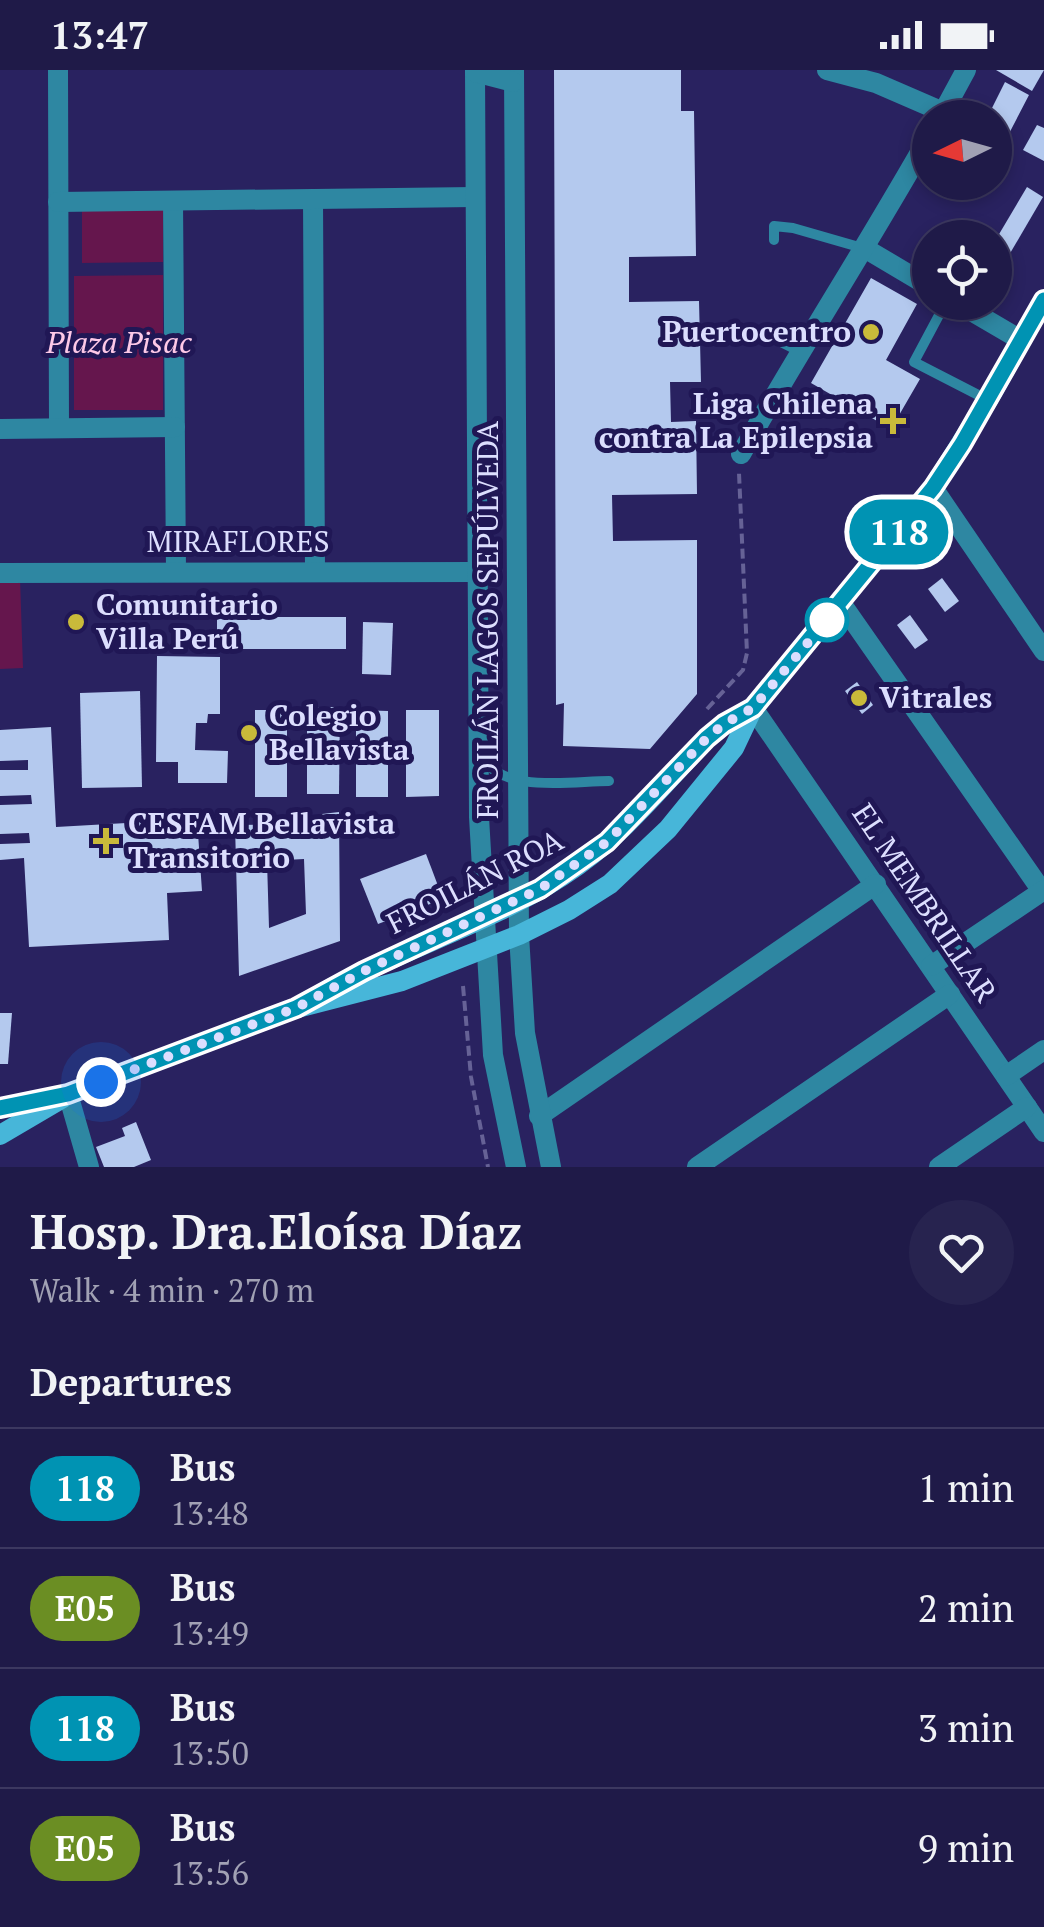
<!DOCTYPE html>
<html lang="en">
<head>
<meta charset="utf-8">
<style>
  body { margin:0; font-family:"PT Serif",serif; background:#27234f; color:#f1f3f6; height:100vh; display:flex; flex-direction:column; font-size:38px; white-space:nowrap }
  * { box-sizing:border-box; margin:0 }
  p { font-size:32px; color:#a1a1b4 }
  .icon { flex:none; width:55px; height:55px; fill:none; stroke:currentColor; stroke-width:2; stroke-linecap:round; stroke-linejoin:round }
  .map { position:relative; height:1097px; overflow:hidden }
  .drawer { display:flex; flex-direction:column; background:#1f1a48; flex:1 }
  .drawer>* { flex:none }
  .badge { padding:0 20px; border-radius:32px; font-size:35px; line-height:65px }
  .needle { width:65px; rotate:265deg }
  .buttons { position:absolute; left:912px; top:30px; display:grid; gap:20px }
  .buttons a { display:grid; place-items:center; width:100px; height:100px; border-radius:50%; background:#1f1a48; box-shadow:0 5px 15px #0003,0 0 0 2px #3c3860; font-size:50px }
  .you { position:absolute; width:50px; height:50px; margin:-25px; border:8px solid #fff; border-radius:50%; background:#1a73e8; box-shadow:0 0 0 15px #1a73e833 }
  .map>.badge { position:absolute; translate:-50% -50%; box-shadow:0 0 0 5px #fff }
  h2 { padding:0 30px; font-size:38px; line-height:90px }
  .round { display:grid; place-items:center; flex:none; width:105px; height:105px; border-radius:52px; background:#27234f }
  .summary { display:flex; align-items:center; justify-content:space-between; height:170px; padding:0 30px }
  h1 { font-size:48px; font-weight:700; line-height:75px }
  ul { padding:0; list-style:none }
  li { display:flex; align-items:center; gap:30px; height:120px; padding:0 30px; border-top:2px solid #3c3860 }
  li div { flex:1 }
  li b { display:block; font-size:38px }
  li em { font-style:normal }
  li .badge { min-width:110px; font-weight:700; text-align:center }
  .status { display:flex; justify-content:space-between; align-items:center; height:70px; padding:0 50px; background:#1f1a48; direction:ltr }
  .status svg { height:28px; fill:currentColor }
  .map>svg:first-child { display:block }
  .green { fill:#65164d }
  .building { fill:#b4c9ee; fill-rule:evenodd }
  .lines { fill:none; stroke-linecap:round; stroke-linejoin:round }
  .path { stroke:#666296; stroke-width:4; stroke-dasharray:10 5; stroke-linecap:butt }
  .service { stroke:#2e87a2; stroke-width:10 }
  .minor { stroke:#2e87a2; stroke-width:20 }
  .tertiary { stroke:#2e87a2; stroke-width:20 }
  .secondary { stroke:#47b6d9; stroke-width:20 }
  .line-casing { stroke:#fff; stroke-width:22 }
  .line { stroke:#0093b3; stroke-width:15 }
  .walk { stroke:#dcdefe; stroke-width:10; stroke-dasharray:0 18 }
  .poi-dot { fill:#c9ba3a; stroke:#201755; stroke-width:4 }
  .stop-dot { fill:#fff; stroke:#0093b3; stroke-width:5 }
  .labels { text-anchor:middle; stroke-width:10; stroke-linejoin:round; paint-order:stroke }
  .poi-label { font-size:30px; font-weight:bold; fill:#dcdefe; stroke:#201755; text-anchor:start }
  .park-label { font-size:30px; font-style:italic; fill:#fdc9e7; stroke:#201755 }
  .street-label { font-size:30px; fill:#dcdefe; stroke:#201755 }
</style>
</head>
<body>
<div class="status"><b>13:47</b><svg viewBox="0 0 49 12"><path d="M0 12V9h3v3zM5 12V6h3v6zM10 12V3h3v9zM15 12V0h3v12zM26 1h20v11H26zM47 4h2v5h-2z"/></svg></div>
<div class="map">
<svg width="1044" height="1097" viewBox="0 0 1044 1097">
  <rect width="100%" height="100%" fill="#292260"/>
  <g class="green">
    <polygon points="163,139 163,192 82,193 82,140"/>
    <polygon points="163,205 163,340 74,340 74,206"/>
    <polygon points="0,508 20,508 23,598 0,599"/>
  </g>
  <g class="building">
    <polygon points="554,0 681,0 681,41 694,41 696,186 629,187 629,232 699,231 701,312 670,312 671,352 696,351 697,424 612,425 613,471 697,470 697,624 650,679 563,676 564,633 556,635"/>
    <polygon points="996,0 1044,0 1032,21"/>
    <polygon points="1005,12 1029,25 1000,81 995,79 995,48 987,48"/>
    <polygon points="1037,55 1044,58 1044,91 1023,80"/>
    <polygon points="1027,117 1043,127 995,209 995,171"/>
    <polygon points="871,208 917,234 886,290 920,309 891,359 811,313"/>
    <polygon points="942,508 959,531 945,542 928,519"/>
    <polygon points="910,545 928,570 915,579 897,555"/>
    <rect x="217" y="547" width="129" height="32"/>
    <polygon points="363,552 393,553 391,605 362,604"/>
    <polygon points="157,586 220,587 220,644 208,644 207,653 196,653 195,680 228,681 227,713 178,713 178,692 156,692"/>
    <polygon points="857,612 873,635 862,644 845,621"/>
    <polygon points="140,621 142,717 82,718 80,623"/>
    <polygon points="307,637 340,637 339,724 307,724"/>
    <rect x="255" y="640" width="32" height="87"/>
    <polygon points="356,640 388,641 388,727 356,727"/>
    <polygon points="406,640 439,640 439,726 406,727"/>
    <polygon points="51,657 56,757 197,749 202,821 167,823 169,870 29,877 24,788 0,790 0,774 30,773 29,763 0,764 0,735 32,734 31,725 0,726 0,700 28,700 28,690 0,691 0,660"/>
    <path d="M339,742l1,129 -101,35 -4,-151 87,-1v-10zM304,789l2,55 -37,14 -2,-67z"/>
    <polygon points="426,784 443,829 378,854 360,809"/>
    <polygon points="0,943 12,943 8,994 0,994"/>
    <polygon points="136,1052 151,1090 134,1097 104,1097 96,1077 125,1066 122,1058"/>
  </g>
  <g class="lines">
    <g class="path">
      <polyline points="707,639 743,600 747,583 739,403"/>
      <polyline points="463,916 471,1007 488,1097"/>
    </g>
    <g class="service">
      <polyline points="774,170 774,156 793,158 866,179"/>
      <polyline points="946,232 914,292 988,330"/>
      <polyline points="775,269 799,281"/>
      <path d="M481,686c21,38 90,25 128,25"/>
    </g>
    <g class="minor">
      <polyline points="58,0 59,358"/>
      <polyline points="827,0 876,13 943,42"/>
      <polyline points="940,48 966,0"/>
      <polyline points="313,129 315,502"/>
      <polyline points="173,131 176,502"/>
      <polyline points="58,132 474,127"/>
      <polyline points="866,179 930,217"/>
      <polyline points="956,232 1021,270"/>
      <polyline points="0,359 175,357"/>
      <path d="M741,384c61,-108 128,-211 189,-319"/>
      <polyline points="933,418 1044,581"/>
      <polyline points="0,503 476,502"/>
      <polyline points="841,533 1042,821"/>
      <polyline points="753,638 1044,1062"/>
      <polyline points="931,896 1044,820"/>
      <polyline points="1006,1006 1044,980"/>
      <polyline points="68,1024 89,1097"/>
      <polyline points="539,1046 876,814"/>
      <polyline points="697,1097 950,924"/>
      <polyline points="939,1097 1027,1037"/>
    </g>
    <g class="tertiary">
      <polyline points="475,0 479,747 493,985 516,1097"/>
      <polyline points="514,0 519,865 525,963 551,1097"/>
      <polyline points="475,2 513,12"/>
    </g>
    <g class="secondary">
      <path d="M314,928c79,-47 171,-72 248,-122 57,-36 100,-90 145,-138l17,-14 29,-16"/>
      <polyline points="0,1038 68,1024 297,938 402,911 519,865 569,840 610,814 668,759 734,678 753,638 933,418 988,330 1044,230"/>
      <polyline points="0,1065 63,1028"/>
    </g>
  </g>
  <g class="lines">
    <g class="line-casing">
      <polyline id="line" points="0,1038 68,1024 296,938 364,901 540,819 607,772 707,668 724,654 753,638 933,418 962,374 1044,230"/>
    </g>
    <use href="#line" class="line"/>
    <polyline class="walk" points="101,1012 296,938 364,901 540,819 607,772 707,668 724,654 753,638 827,550"/>
  </g>
  <g class="poi-dot">
    <circle cx="871" cy="262" r="10"/>
    <path d="M888 336h10v10h10v10h-10v10h-10v-10h-10v-10h10z"/>
    <circle cx="76" cy="552" r="10"/>
    <circle cx="859" cy="628" r="10"/>
    <circle cx="249" cy="663" r="10"/>
    <path d="M101 756h10v10h10v10h-10v10h-10v-10h-10v-10h10z"/>
  </g>
  <circle class="stop-dot" cx="827" cy="550" r="20"/>
  <g class="labels">
    <g class="poi-label">
      <text x="851" y="272" text-anchor="end">Puertocentro</text>
      <text x="873" y="344" text-anchor="end">Liga Chilena<tspan x="873" dy="34">contra La Epilepsia</tspan></text>
      <text x="96" y="545">Comunitario<tspan x="96" dy="34">Villa Perú</tspan></text>
      <text x="879" y="638">Vitrales</text>
      <text x="269" y="656">Colegio<tspan x="269" dy="34">Bellavista</tspan></text>
      <text x="128" y="764">CESFAM Bellavista<tspan x="128" dy="34">Transitorio</tspan></text>
    </g>
    <g class="park-label">
      <text x="119" y="283">Plaza Pisac</text>
    </g>
    <g class="street-label">
      <text x="238" y="482">MIRAFLORES</text>
      <text transform="translate(488 550) rotate(-90)" y="10">FROILÁN LAGOS SEPÚLVEDA</text>
      <text transform="translate(475 812) rotate(-27)" y="10">FROILÁN ROA</text>
      <text transform="translate(924 833) rotate(56)" y="10">EL MEMBRILLAR</text>
    </g>
  </g>
</svg>
<div class="buttons">
<a><svg class="needle" viewBox="-14 -14 28 28"><path d="M0-13l5 13h-10z" fill="#e53935"/><path d="M0 13l5-13h-10z" fill="#a1a1b4"/></svg></a>
<a><svg class="icon" aria-label="locate" viewBox="0 0 24 24"><circle cx="12" cy="12" r="6"/><path d="M12 2v4M12 18v4M2 12h4M18 12h4"/></svg></a>
</div>
<div class="you" style="left:101px;top:1012px"></div>
<b class="badge" style="left:899px;top:462px;background:#0093b3;color:#fff">118</b>
</div>
<section class="drawer">
<div class="summary"><div><h1>Hosp. Dra.Eloísa Díaz</h1><p>Walk · 4 min · 270 m</p></div><a class="round"><svg class="icon" aria-label="heart" viewBox="0 0 24 24"><path d="M12 20l-8-8c-3-5 5-10 8-4 3-6 11-1 8 4z"/></svg></a></div>
<h2>Departures</h2>
<ul>
<li><span class="badge" style="background:#0093b3;color:#fff">118</span><div><b>Bus</b><p>13:48</p></div><em>1 min</em></li>
<li><span class="badge" style="background:#6b8e23;color:#fff">E05</span><div><b>Bus</b><p>13:49</p></div><em>2 min</em></li>
<li><span class="badge" style="background:#0093b3;color:#fff">118</span><div><b>Bus</b><p>13:50</p></div><em>3 min</em></li>
<li><span class="badge" style="background:#6b8e23;color:#fff">E05</span><div><b>Bus</b><p>13:56</p></div><em>9 min</em></li>
</ul>
</section>
</body>
</html>
